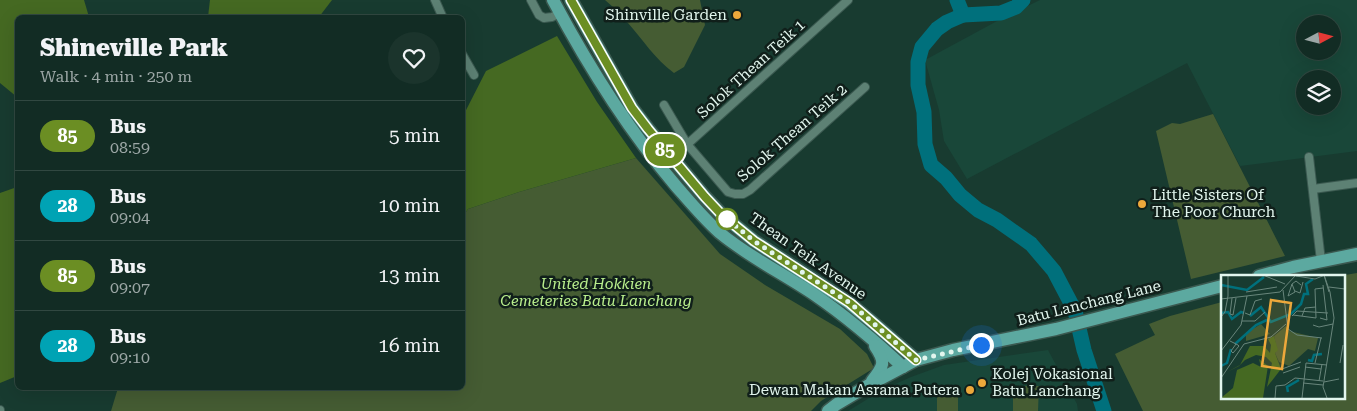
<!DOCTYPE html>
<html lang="en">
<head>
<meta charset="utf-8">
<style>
  body { margin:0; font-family:"Roboto Serif",serif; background:#1b342c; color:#f1f3f6; height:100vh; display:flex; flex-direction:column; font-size:19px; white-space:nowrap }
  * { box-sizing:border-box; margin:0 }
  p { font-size:16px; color:#9ca7a6 }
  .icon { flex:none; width:28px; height:28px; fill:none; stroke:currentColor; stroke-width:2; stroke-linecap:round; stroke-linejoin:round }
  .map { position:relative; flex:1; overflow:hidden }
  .sheet { position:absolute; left:15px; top:15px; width:450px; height:375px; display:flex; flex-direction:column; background:#122c24; border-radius:8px; box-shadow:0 5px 20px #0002,0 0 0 1px #314841 }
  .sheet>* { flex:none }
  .badge { padding:0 10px; border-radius:16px; font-size:18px; line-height:32px }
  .needle { width:32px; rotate:83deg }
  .tools { position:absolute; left:1296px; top:15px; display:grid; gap:10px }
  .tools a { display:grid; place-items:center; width:45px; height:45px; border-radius:50%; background:#122c24; box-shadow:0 5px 20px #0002,0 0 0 1px #314841; font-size:25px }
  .you { position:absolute; width:25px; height:25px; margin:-12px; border:4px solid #fff; border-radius:50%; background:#1a73e8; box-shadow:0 0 0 8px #1a73e833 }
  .map>.badge { position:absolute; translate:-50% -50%; box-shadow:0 0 0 2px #fff }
  .round { display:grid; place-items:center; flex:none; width:52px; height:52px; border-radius:26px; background:#1b342c }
  .headline { display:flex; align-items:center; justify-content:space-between; height:85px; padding:0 25px }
  h1 { font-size:24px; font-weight:800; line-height:38px }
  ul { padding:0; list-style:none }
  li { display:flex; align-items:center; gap:15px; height:70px; padding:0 25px; border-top:1px solid #314841 }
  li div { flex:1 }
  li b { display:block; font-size:19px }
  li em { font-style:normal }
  li .badge { min-width:55px; font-weight:700; text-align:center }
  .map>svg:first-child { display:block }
  .built { fill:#194739; fill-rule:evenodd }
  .green { fill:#455c33 }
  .forest { fill:#456922 }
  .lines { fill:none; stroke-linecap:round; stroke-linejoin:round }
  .river { stroke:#00707c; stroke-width:15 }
  .minor-casing { stroke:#3b5950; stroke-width:10 }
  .primary-casing { stroke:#3b5950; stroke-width:15 }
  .minor { stroke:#5d8174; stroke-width:8 }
  .primary { stroke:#5ca9a0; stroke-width:12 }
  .line-casing { stroke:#fff; stroke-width:11 }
  .line { stroke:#6b8e23; stroke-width:8 }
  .walk { stroke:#e2f6ee; stroke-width:5; stroke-dasharray:0 9 }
  .poi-dot { fill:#eda83b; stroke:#101f1a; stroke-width:2 }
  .stop-dot { fill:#fff; stroke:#6b8e23; stroke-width:2.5 }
  .labels { text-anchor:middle; stroke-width:5; stroke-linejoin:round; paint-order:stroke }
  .poi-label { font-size:15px; fill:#e2f6ee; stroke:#101f1a; text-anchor:end }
  .street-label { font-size:15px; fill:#e2f6ee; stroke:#101f1a }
  .park-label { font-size:15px; font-style:italic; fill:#b9ef8d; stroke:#101f1a }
  .inset-river { fill:none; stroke:#00707c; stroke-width:2.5 }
  .inset-road { fill:none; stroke:#69867c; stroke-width:1 }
  .view { fill:#eda83b; fill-opacity:0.15; stroke:#eda83b; stroke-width:2.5 }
  .inset-edge { fill:none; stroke:#e2f6ee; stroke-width:2.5 }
</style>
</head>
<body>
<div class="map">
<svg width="1357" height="411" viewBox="0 0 1357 411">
  <rect width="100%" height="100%" fill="#183b30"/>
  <g class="built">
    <path d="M1040,0h317v151l-117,15 -53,-103 -220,116 -23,-38 -5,-31 -14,-50 74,-40zM1305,24h27v27h-27zM1305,79h27v27h-27z"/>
    <polygon points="1048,350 1077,404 1078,411 848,411 884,389 911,377 944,365"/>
  </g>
  <g class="green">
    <path d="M605,0h95l5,25 -21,42 -10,6c-19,-14 -31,-33 -46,-50 -7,-9 -15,-16 -23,-23z"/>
    <polygon points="1213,114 1285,256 1191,279 1156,131 1172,123 1180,124"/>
    <polygon points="636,158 720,254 765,285 840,329 867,354 874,368 821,401 811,411 111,411 118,388 462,388 463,216 468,209 519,192"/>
    <polygon points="1357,273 1357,411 1143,411 1115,354 1155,335 1149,324 1170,316 1222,302 1222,397 1343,397 1343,276 1339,276"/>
    <polygon points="1013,386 1039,386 1038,411 1013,411"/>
    <rect x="937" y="389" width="21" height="22"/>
  </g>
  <g class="forest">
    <polygon points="0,0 84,0 89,17 18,18 17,97 0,83"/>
    <polygon points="210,0 332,0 319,17 208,17"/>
    <polygon points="557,36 597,102 636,158 519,192 468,209 463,216 463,116 486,71"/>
    <polygon points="17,187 17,376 0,383 0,193"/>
  </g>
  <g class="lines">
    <g class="river">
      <polyline points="957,0 963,15"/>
      <polyline points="1023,0 1016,7 1001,13 963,15 947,22 937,29 922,47 918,62 918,85 924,112 925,144 931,165 946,178 960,195 978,210 997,220 1031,244 1054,271 1075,311 1084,350 1104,411"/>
    </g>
    <g class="minor-casing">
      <g id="minor">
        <polyline points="435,0 443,18"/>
        <polyline points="531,0 539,15 544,18 552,17 560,13"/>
        <polyline points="462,54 474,75"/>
        <polyline points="664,105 687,144 728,192 735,194 743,194 750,190 865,87"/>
        <polyline points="1309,157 1321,261"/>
        <polyline points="672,158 848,0"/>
        <polyline points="1313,189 1357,183"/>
        <polyline points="0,410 0,411"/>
      </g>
    </g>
    <g class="primary-casing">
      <g id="primary">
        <path d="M553,0c34,64 76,131 123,186 14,16 28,33 44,47 29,24 64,41 95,62 32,22 59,45 88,72"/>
        <polyline points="571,0 632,108 648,129 705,197 721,214 754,241 849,303 872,322 916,360"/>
        <polyline points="1259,276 1293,267 1357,254"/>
        <path d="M872,381c12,-15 14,-19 3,-35"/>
        <polyline points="828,411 837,404 869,385 916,360 953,350 1056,329 1222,286"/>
      </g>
    </g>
    <use href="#minor" class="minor"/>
    <use href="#primary" class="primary"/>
  </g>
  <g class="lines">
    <g class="line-casing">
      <polyline id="line" points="571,0 632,108 648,129 705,197 721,214 754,241 850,303 916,360"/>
    </g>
    <use href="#line" class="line"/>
    <polyline class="walk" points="727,219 721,214 754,241 850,303 916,360 981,345"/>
  </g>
  <g class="poi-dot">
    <circle cx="737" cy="15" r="5"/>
    <circle cx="1142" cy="204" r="5"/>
    <circle cx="982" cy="383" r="5"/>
    <circle cx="970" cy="390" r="5"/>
  </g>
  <circle class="stop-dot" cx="727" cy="219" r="10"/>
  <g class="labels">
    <g class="poi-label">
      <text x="727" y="20">Shinville Garden</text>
      <text x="1152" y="200" text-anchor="start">Little Sisters Of<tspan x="1152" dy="17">The Poor Church</tspan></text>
      <text x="992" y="379" text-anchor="start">Kolej Vokasional<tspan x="992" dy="17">Batu Lanchang</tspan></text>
      <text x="960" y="395">Dewan Makan Asrama Putera</text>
    </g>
    <g class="street-label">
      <text transform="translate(751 69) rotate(-42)" y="5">Solok Thean Teik 1</text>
      <text transform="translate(792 133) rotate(-41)" y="5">Solok Thean Teik 2</text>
      <text transform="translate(808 256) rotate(35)" y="5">Thean Teik Avenue</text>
      <text transform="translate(1089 303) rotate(-14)" y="5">Batu Lanchang Lane</text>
    </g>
    <g class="park-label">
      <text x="596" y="289">United Hokkien<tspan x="596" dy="17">Cemeteries Batu Lanchang</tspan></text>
    </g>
  </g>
  <g transform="translate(1221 275)">
    <rect width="124" height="124" fill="#183b30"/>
    <path d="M40,49l9,10 -24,7v-8zM65,51l3,5 29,7 -3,13 -7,-2 -19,17 -10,-4 -4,-9 2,-4 -3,-13z" fill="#455c33"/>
    <path d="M53,61l4,14 -3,3 6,16 -14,18 5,-24 -6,-6 -10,-2 -11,5 -6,6 -12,6 13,-7 10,-19h14l6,7 1,-8 -3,-6zM38,84l9,7 -5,32h-42l12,-10 4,-18 16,-7 8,4z" fill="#456922"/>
    <path class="inset-river" d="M0,10l26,5 17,-13M0,38l7,-1 4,7 9,-7 3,1M29,41l11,-9 10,15 20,-8 10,-10 3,-10h4l-2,-10 7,-5M14,69l21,-19 13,-6M87,85l4,1 2,-6 8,-1M0,91l6,-3 4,-14M67,117l-1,-5 12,-7"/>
    <path class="inset-road" d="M42,0l22,9M75,1l19,3 10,-4M108,12l16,2M62,15l5,39 9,6 25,3M74,16l5,2 3,-11M25,17l31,-5M67,21l4,-12 4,-3 5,4M67,21l7,-4 -3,-8M11,23l-2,16 3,1 3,-17M0,24l59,-7 16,-17M24,38l5,2 5,-14 7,-2M72,40l23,3 -1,-29 8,-1M71,41l5,-5 31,2M81,41l3,-8 11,-1M0,42l4,-5 3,-16v-21M99,43l7,2 -4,-35M21,46h13l10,-9M92,50l6,2 14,-3M9,66l8,4 1,1 -6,7 -2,-2 5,-7M0,76l20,-26 6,-29M85,88l21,2M94,88l6,-25M119,88l3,-18M84,92l16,2M61,94l19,-7M62,98l17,-6M0,103l23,-34 27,-7 15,-13M98,106l3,-17M103,107l15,-3M82,108l20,2M54,123l1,-12 9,-1 10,-7 28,3M81,123l4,-35M106,123l-4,-11 11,-69 -4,-26 -6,-17 5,17"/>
    <path class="view" d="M50,25l20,3 -9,66 -20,-3z"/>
    <rect width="124" height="124" class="inset-edge"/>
  </g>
</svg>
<div class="tools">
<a><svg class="needle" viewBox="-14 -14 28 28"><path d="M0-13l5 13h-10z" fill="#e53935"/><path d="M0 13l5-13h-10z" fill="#9ca7a6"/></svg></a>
<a><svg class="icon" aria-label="layers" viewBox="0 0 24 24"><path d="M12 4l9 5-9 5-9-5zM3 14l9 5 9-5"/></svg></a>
</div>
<div class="you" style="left:981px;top:345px"></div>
<b class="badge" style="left:665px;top:150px;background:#6b8e23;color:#fff">85</b>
<section class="sheet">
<div class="headline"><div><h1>Shineville Park</h1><p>Walk · 4 min · 250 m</p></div><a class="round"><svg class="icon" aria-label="heart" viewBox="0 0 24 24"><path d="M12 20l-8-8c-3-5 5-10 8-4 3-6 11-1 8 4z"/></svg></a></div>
<ul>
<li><span class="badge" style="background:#6b8e23;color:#fff">85</span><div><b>Bus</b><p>08:59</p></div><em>5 min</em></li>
<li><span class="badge" style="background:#00a3b4;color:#fff">28</span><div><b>Bus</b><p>09:04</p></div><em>10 min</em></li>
<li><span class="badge" style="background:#6b8e23;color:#fff">85</span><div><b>Bus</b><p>09:07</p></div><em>13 min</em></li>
<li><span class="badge" style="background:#00a3b4;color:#fff">28</span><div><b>Bus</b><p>09:10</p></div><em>16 min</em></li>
</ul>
</section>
</div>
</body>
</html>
